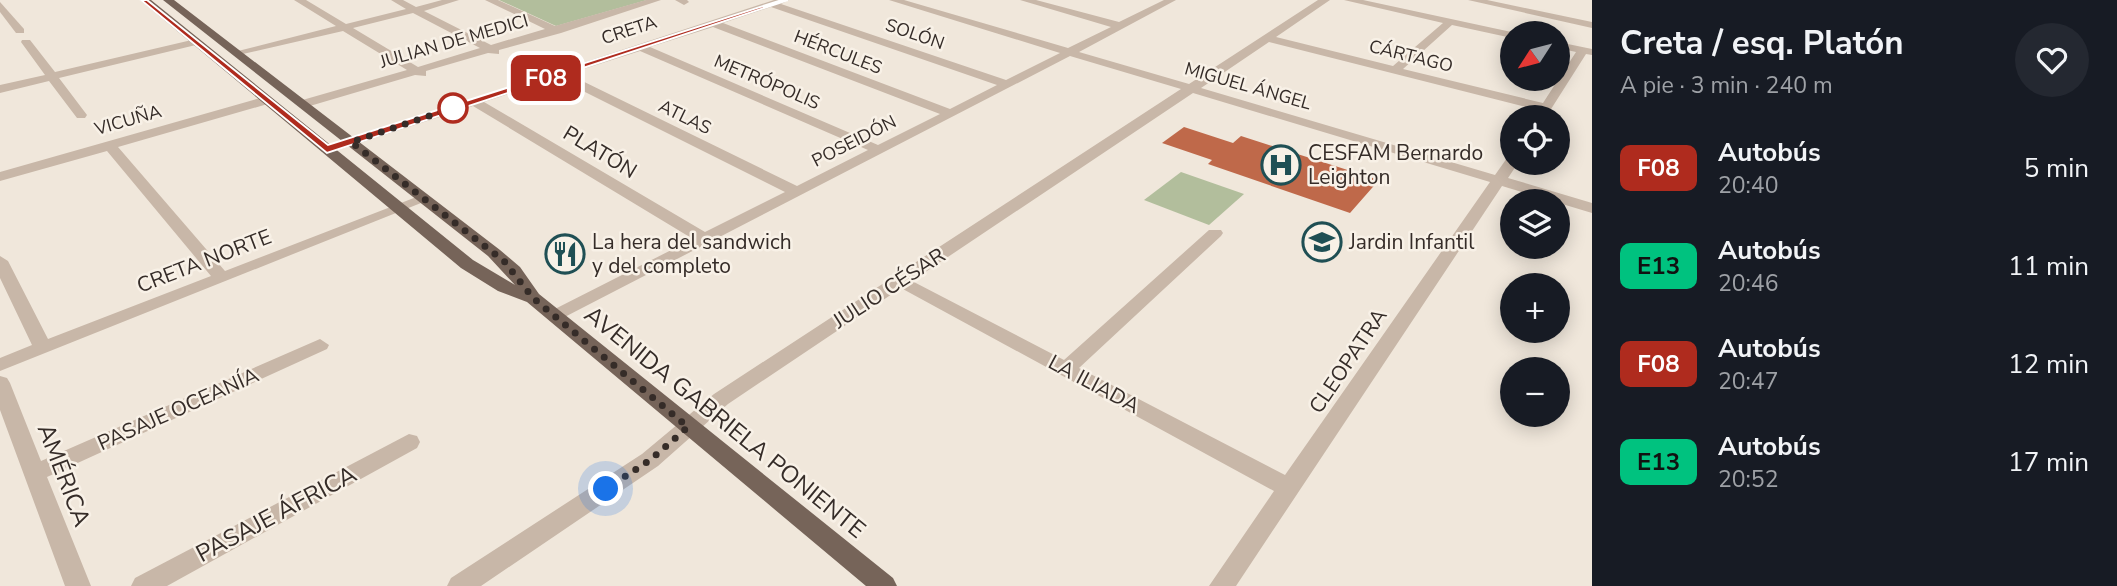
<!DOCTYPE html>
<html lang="es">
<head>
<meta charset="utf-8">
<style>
  body { margin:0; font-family:"Nunito Sans",sans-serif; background:#242831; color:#f1f3f6; height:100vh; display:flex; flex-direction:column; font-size:26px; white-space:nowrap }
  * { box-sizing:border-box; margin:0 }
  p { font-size:23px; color:#9ea1a6 }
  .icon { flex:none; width:38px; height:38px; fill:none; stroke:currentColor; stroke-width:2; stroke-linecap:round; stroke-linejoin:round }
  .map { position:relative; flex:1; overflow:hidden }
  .drawer { display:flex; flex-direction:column; background:#171b24; width:525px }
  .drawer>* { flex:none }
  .badge { padding:0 14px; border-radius:10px; font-size:24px; line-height:46px }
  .needle { width:46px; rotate:234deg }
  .fabs { position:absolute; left:1500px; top:21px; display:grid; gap:14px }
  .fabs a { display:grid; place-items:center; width:70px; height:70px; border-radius:50%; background:#171b24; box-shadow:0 4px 18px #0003; font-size:35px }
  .you { position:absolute; width:35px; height:35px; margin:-18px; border:5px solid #fff; border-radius:50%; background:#1a73e8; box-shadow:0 0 0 10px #1a73e833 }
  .map>.badge { position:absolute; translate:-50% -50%; box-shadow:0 0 0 4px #fff }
  .round { display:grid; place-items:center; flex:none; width:74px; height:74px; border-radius:37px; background:#242831 }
  .overview { display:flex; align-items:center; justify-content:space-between; height:119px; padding:0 28px }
  h1 { font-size:33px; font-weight:700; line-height:52px }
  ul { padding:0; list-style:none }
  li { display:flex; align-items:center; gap:21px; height:98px; padding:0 28px }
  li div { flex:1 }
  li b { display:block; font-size:26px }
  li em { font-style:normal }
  li .badge { min-width:77px; font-weight:700; text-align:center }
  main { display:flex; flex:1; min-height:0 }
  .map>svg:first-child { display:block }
  .green { fill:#b2be9c }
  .building { fill:#bf694a }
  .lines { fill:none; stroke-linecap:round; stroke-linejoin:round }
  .minor { fill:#c8b7a8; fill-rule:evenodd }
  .major { fill:#766459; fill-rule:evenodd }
  .line { fill:#af2b1e; stroke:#fff; stroke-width:2 }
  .walk { stroke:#352c28; stroke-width:7; stroke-dasharray:0 12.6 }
  .stop-dot { fill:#fff; stroke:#af2b1e; stroke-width:3.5 }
  .labels { text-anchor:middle; stroke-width:5; stroke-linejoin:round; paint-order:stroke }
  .far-street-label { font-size:18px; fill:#352c28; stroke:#f8f1e7 }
  .street-label { font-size:21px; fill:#352c28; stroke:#f8f1e7 }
  .poi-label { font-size:21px; fill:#352c28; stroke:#f8f1e7; text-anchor:start }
  .near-street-label { font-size:24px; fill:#352c28; stroke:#f8f1e7 }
</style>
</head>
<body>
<main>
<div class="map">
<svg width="1592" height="586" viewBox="0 0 1592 586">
  <rect width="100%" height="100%" fill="#f0e7db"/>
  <g class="green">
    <polygon points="499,0 647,0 556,26"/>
    <polygon points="1181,172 1244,194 1209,225 1144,200"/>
  </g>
  <polygon class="building" points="1184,127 1233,143 1241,136 1379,180 1350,213 1208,164 1212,160 1162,143"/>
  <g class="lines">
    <g class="minor">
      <path d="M294,0h12l40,24 60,-15 -15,-9h12l13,7 26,-7h17l-35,11 67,34 54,-16 -60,-29h13l57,26 91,-26h15l-100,33 -62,17v4l-11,-1 -62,18v5l-11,-1 -112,33 -4,-1v-6l108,-31 -64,-39 -109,25v-4l102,-26zM413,13l67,35 -62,19 -65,-39z"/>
      <polygon points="675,0 687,0 689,2 684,5"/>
      <path d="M774,0h15l-8,4 225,76 54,-27 -171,-53h15l164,48 43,-21 -91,-27h16l83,22 45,-22h12l-97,52 110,32 129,-84h12l-54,37 117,29 50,-43 -99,-23h19l153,33h-4v5l-60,-13 -49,44 140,34 33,-51 -18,-4v-6l34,7v6l-6,-1 -40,63h-12l4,-7 -269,-68 -68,46 294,87 12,-17 5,-1v6h6l-10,15 84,25v10l-90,-27 -266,400h-27l65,-95 -373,-203 -173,116 -70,62 -177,120h-34l4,-8 191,-124 72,-60 467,-305 -111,-33 -515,266 -9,-6 3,-4 144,-73 -220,-133 -141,46h-10l-2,-3zM771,7l226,78 -47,24 -227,-86zM713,27l227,87 -62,31 -228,-98zM640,51l228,99 -71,36 -229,-112zM557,78l228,114 -80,40 -221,-130zM1193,93l297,89 -205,293 -206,-107 142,-132 2,-3 -2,-3h-12l-145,130 -152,-79z"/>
      <polygon points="1468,0 1487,0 1592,22 1592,28"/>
      <polygon points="0,2 24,29 24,33 16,33 0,12"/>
      <polygon points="196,39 201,42 200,44 59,78 87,115 85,118 77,118 49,81 0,93 0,85 45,75 21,42 22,40 30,40 55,72"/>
      <polygon points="267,96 271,97 271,103 118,147 225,271 419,196 429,196 431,199 0,371 0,358 32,345 0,278 0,256 8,261 48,339 211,276 107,151 0,181 0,172"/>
      <polygon points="320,339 329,345 327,349 47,477 91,586 65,586 0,410 0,376 7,378 10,383 41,461"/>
      <polygon points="409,434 417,436 420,442 417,448 167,586 131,586 135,578"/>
    </g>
    <polygon class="major" points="140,0 151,0 473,260 515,285 488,256 163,0 174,0 500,250 520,267 539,294 893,578 897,586 866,586 527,302 498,291 461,268"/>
  </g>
  <polygon class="line" points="141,0 147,0 328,145 782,0 788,0 327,153"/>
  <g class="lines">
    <polyline class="walk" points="453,108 351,142 504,261 533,298 688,427 650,460 606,489"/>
  </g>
  <defs>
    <g id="hospital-ring" transform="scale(2.0125)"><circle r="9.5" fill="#f8f1e7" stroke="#1f4f54" stroke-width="1.5"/><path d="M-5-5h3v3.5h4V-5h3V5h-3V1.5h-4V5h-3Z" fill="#1f4f54"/></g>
    <g id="school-ring" transform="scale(2.0125)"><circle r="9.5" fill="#f8f1e7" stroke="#1f4f54" stroke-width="1.5"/><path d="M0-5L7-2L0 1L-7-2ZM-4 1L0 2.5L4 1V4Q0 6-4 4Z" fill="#1f4f54"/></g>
    <g id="restaurant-ring" transform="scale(2.0125)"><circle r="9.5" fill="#f8f1e7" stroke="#1f4f54" stroke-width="1.5"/><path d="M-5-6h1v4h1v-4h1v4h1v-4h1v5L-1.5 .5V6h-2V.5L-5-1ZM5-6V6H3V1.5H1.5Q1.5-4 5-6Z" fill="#1f4f54"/></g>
  </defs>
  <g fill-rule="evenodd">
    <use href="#hospital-ring" x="1281" y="165"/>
    <use href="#school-ring" x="1322" y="242"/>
    <use href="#restaurant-ring" x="565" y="254"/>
  </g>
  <circle class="stop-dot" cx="453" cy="108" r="14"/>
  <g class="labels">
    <g class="far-street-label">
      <text transform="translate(629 30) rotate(-18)" y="6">CRETA</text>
      <text transform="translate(915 34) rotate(19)" y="6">SOLÓN</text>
      <text transform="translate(454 41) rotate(-16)" y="6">JULIAN DE MEDICI</text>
      <text transform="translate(838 52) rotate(21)" y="6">HÉRCULES</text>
      <text transform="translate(1411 56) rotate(14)" y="6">CÁRTAGO</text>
      <text transform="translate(767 82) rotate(23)" y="6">METRÓPOLIS</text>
      <text transform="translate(1248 86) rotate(16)" y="6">MIGUEL ÁNGEL</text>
      <text transform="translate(685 117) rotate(26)" y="6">ATLAS</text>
      <text transform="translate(128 120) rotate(-16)" y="6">VICUÑA</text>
      <text transform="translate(854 141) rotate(-27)" y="6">POSEIDÓN</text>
    </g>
    <g class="street-label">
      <text transform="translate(600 152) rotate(31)" y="7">PLATÓN</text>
      <text transform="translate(204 261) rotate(-21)" y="7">CRETA NORTE</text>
      <text transform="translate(889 288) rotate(-33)" y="7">JULIO CÉSAR</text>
      <text transform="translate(1348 361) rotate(-56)" y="7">CLEOPATRA</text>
      <text transform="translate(1094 384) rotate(28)" y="7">LA ILIADA</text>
      <text transform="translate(178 409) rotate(-24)" y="7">PASAJE OCEANÍA</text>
    </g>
    <g class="poi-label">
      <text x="1308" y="160">CESFAM Bernardo<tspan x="1308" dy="24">Leighton</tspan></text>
      <text x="592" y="249">La hera del sandwich<tspan x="592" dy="24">y del completo</tspan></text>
      <text x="1349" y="249">Jardin Infantil</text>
    </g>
    <g class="near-street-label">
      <text transform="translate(725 422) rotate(39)" y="8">AVENIDA GABRIELA PONIENTE</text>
      <text transform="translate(64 475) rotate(69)" y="8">AMÉRICA</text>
      <text transform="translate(276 514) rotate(-28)" y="8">PASAJE ÁFRICA</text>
    </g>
  </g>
</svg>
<div class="fabs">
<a><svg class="needle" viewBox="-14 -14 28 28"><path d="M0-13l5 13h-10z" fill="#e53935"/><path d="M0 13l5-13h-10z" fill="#9ea1a6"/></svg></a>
<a><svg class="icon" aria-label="locate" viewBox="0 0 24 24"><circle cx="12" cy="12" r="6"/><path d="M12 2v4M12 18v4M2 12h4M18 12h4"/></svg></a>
<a><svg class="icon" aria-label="layers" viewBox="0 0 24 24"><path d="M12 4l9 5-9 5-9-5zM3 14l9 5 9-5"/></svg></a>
<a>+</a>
<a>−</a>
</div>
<div class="you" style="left:606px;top:489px"></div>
<b class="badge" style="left:546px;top:78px;background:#af2b1e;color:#fff">F08</b>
</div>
<section class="drawer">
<div class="overview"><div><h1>Creta / esq. Platón</h1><p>A pie · 3 min · 240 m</p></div><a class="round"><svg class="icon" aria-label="heart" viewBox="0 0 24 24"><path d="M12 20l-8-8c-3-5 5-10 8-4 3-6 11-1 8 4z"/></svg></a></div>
<ul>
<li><span class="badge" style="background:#af2b1e;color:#fff">F08</span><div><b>Autobús</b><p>20:40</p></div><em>5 min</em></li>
<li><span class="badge" style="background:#00c27f;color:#111">E13</span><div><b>Autobús</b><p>20:46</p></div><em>11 min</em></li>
<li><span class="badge" style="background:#af2b1e;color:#fff">F08</span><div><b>Autobús</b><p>20:47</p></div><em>12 min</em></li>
<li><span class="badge" style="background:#00c27f;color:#111">E13</span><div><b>Autobús</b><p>20:52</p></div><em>17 min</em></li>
</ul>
</section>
</main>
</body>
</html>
